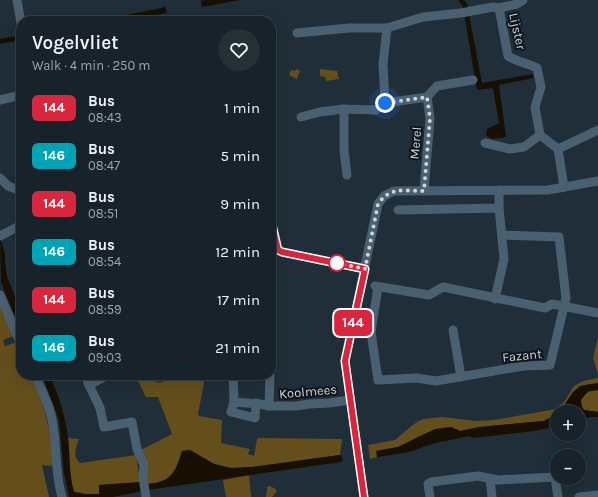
<!DOCTYPE html>
<html lang="en">
<head>
<meta charset="utf-8">
<style>
  body { margin:0; font-family:Karla,sans-serif; background:#242f36; color:#f1f3f6; height:100vh; display:flex; flex-direction:column; font-size:15px; white-space:nowrap }
  * { box-sizing:border-box; margin:0 }
  p { font-size:13px; color:#9ea4a8 }
  .icon { flex:none; width:22px; height:22px; fill:none; stroke:currentColor; stroke-width:2; stroke-linecap:round; stroke-linejoin:round }
  .map { position:relative; flex:1; overflow:hidden }
  .panel { position:absolute; left:16px; top:16px; width:260px; height:364px; display:flex; flex-direction:column; background:#17222a; border-radius:16px; box-shadow:0 4px 16px #0002,0 0 0 1px #363f47 }
  .panel>* { flex:none }
  .badge { padding:0 8px; border-radius:6px; font-size:14px; line-height:26px }
  .tools { position:absolute; left:550px; top:405px; display:grid; gap:8px }
  .tools a { display:grid; place-items:center; width:36px; height:36px; border-radius:50%; background:#17222a; box-shadow:0 4px 16px #0002,0 0 0 1px #363f47; font-size:20px }
  .you { position:absolute; width:20px; height:20px; margin:-10px; border:3px solid #fff; border-radius:50%; background:#1a73e8; box-shadow:0 0 0 6px #1a73e833 }
  .map>.badge { position:absolute; translate:-50% -50%; box-shadow:0 0 0 2px #fff }
  .round { display:grid; place-items:center; flex:none; width:42px; height:42px; border-radius:21px; background:#242f36 }
  .headline { display:flex; align-items:center; justify-content:space-between; height:68px; padding:0 16px }
  h1 { font-size:19px; font-weight:600; line-height:30px }
  ul { padding:0; list-style:none }
  li { display:flex; align-items:center; gap:12px; height:48px; padding:0 16px }
  li div { flex:1 }
  li b { display:block; font-size:15px }
  li em { font-style:normal }
  li .badge { min-width:44px; font-weight:700; text-align:center }
  .map>svg:first-child { display:block }
  .green { fill:#644f1c }
  .water { fill:#170f01 }
  .lines { fill:none; stroke-linecap:round; stroke-linejoin:round }
  .minor { stroke:#4a6070; stroke-width:9 }
  .line-casing { stroke:#fff; stroke-width:9 }
  .line { stroke:#d7263d; stroke-width:6 }
  .walk { stroke:#cdd6dd; stroke-width:4; stroke-dasharray:0 7.2 }
  .stop-dot { fill:#fff; stroke:#d7263d; stroke-width:2 }
  .labels { text-anchor:middle; stroke-width:4; stroke-linejoin:round; paint-order:stroke }
  .street-label { font-size:13px; fill:#cdd6dd; stroke:#0f151a }
</style>
</head>
<body>
<div class="map">
<svg width="598" height="497" viewBox="0 0 598 497">
  <rect width="100%" height="100%" fill="#1f2e38"/>
  <g class="green">
    <polygon points="296,69 300,71 297,79 289,75 291,70 295,71"/>
    <polygon points="320,69 337,71 339,79 326,81 325,77 320,76"/>
    <path d="M0,305l14,31 -11,4 2,6 12,-4 4,9v24h11c12,29 21,59 20,91l-10,-1 7,32h-49z"/>
    <polygon points="598,337 598,374 593,358"/>
    <path d="M135,375h14l3,5 7,3 8,-3 2,-5h32l-1,5 3,1 1,2 -6,31 1,2 23,4 -1,23 29,6 -2,5 6,2 3,-17 2,-1 83,1 -2,16 -88,12 -21,1 -17,-4 -24,-14 -7,1c-8,22 -11,31 -36,33l-6,-34 31,-16 -14,-37h-12z"/>
    <path d="M598,378v6c-27,-2 -24,14 -38,28h-3v2l-13,7 -12,1 -52,5 -20,4 -9,-4 -27,7 -26,13 -21,4v6l-7,2 -2,-14 27,-5 19,-16 9,-5 19,-2 34,4 18,-1 62,-11 8,-7 10,-16 9,-5z"/>
    <path d="M598,390v22l-14,-2c-10,-13 3,-19 14,-20z"/>
    <path d="M68,438l11,1c-3,9 -7,17 1,24l56,-8 4,27 -40,3v9h-15l-11,-2 -4,-14z"/>
    <polygon points="249,475 251,497 226,497 223,480"/>
    <polygon points="269,486 274,488 277,491 272,497 266,497 267,491 267,487"/>
  </g>
  <g class="water">
    <polygon points="205,0 240,0 202,7 201,1"/>
    <path d="M458,0h6l3,4 15,79 51,-9v4l-34,7 7,52c-7,1 -15,4 -20,-2l1,-6 12,-6 -6,-35 -16,2 -14,-83z"/>
    <polygon points="165,6 167,13 122,21 94,21 162,8"/>
    <polygon points="21,35 21,40 0,44 0,39"/>
    <polygon points="0,237 5,254 5,262 7,277 21,311 21,330 1,283"/>
    <path d="M42,375h7c10,20 16,40 19,62 2,18 1,37 6,55l11,2h14v-9l41,-3 2,9 -29,6h-44l-5,-24 -5,-53z"/>
    <polygon points="598,383 598,390 588,391 581,400 582,407 584,410 598,412 598,417 591,417 579,420 579,412 560,412 572,393 580,386"/>
    <polygon points="557,414 557,426 534,431 473,438 470,436 435,443 409,452 377,457 376,451 398,447 435,429 451,427 460,431 480,427 532,422 544,421"/>
    <path d="M190,450l24,14 17,4 21,-1 88,-12 3,4 -2,3 -193,28 -1,-6c25,-2 28,-11 35,-33z"/>
  </g>
  <g class="lines">
    <g class="minor">
      <polyline points="17,0 21,23"/>
      <path d="M499,8l9,48c9,6 20,7 29,12l4,19 -6,20 5,28 18,14 40,-19"/>
      <polyline points="271,32 272,32"/>
      <polyline points="297,33 349,28 387,28 423,17 461,13 493,7 499,8 517,4 523,0"/>
      <polyline points="0,100 21,95"/>
      <polyline points="385,103 383,64 387,28"/>
      <polyline points="344,109 344,150 347,175"/>
      <polyline points="301,117 320,112 344,109 376,110 385,103 427,97 437,86 473,80"/>
      <polyline points="485,143 510,149 524,147 540,135"/>
      <polyline points="558,149 564,187"/>
      <polyline points="0,178 8,186 21,191"/>
      <polyline points="424,191 430,118 427,97"/>
      <polyline points="398,210 499,208 499,190"/>
      <polyline points="271,220 278,250 282,252 365,269"/>
      <polyline points="0,236 21,225"/>
      <polyline points="375,286 429,295 443,287 545,308 552,304 598,313"/>
      <polyline points="0,295 21,344"/>
      <polyline points="495,299 504,259 499,208"/>
      <polyline points="271,328 271,331"/>
      <polyline points="352,328 371,332 378,380 417,378 436,381 523,366 550,365 566,298 559,237 503,235"/>
      <polyline points="453,330 461,377"/>
      <polyline points="371,332 378,287"/>
      <path d="M35,375c7,16 16,33 18,50 4,24 2,49 9,72"/>
      <polyline points="85,375 89,385"/>
      <polyline points="108,375 89,385 100,408 104,427 132,422 137,449 144,465 143,478 146,497"/>
      <polyline points="233,375 234,402 260,404 269,406 296,406 309,404 329,403 350,400"/>
      <polyline points="234,402 231,412 255,418 256,403"/>
      <polyline points="269,406 270,375"/>
      <polyline points="490,479 492,497"/>
      <polyline points="364,497 345,361 378,204 384,196 394,191 548,190 598,181"/>
      <polyline points="430,497 428,484 431,482 478,476 498,480 555,477 558,497"/>
      <polyline points="579,497 598,495"/>
    </g>
  </g>
  <g class="lines">
    <g class="line-casing">
      <polyline id="line" points="271,220 278,250 282,252 365,269 345,361 364,497"/>
    </g>
    <use href="#line" class="line"/>
    <path class="walk" d="M337,263l28,6 13,-65c13,-18 25,-13 46,-13l6,-73 -3,-21 -42,6"/>
  </g>
  <circle class="stop-dot" cx="337" cy="263" r="8"/>
  <g class="labels">
    <g class="street-label">
      <text transform="translate(518 31) rotate(77)" y="5">Lijster</text>
      <text transform="translate(415 143) rotate(-85)" y="5">Merel</text>
      <text transform="translate(522 355) rotate(-6)" y="5">Fazant</text>
      <text transform="translate(308 391) rotate(-5)" y="5">Koolmees</text>
    </g>
  </g>
</svg>
<div class="tools">
<a>+</a>
<a>−</a>
</div>
<div class="you" style="left:385px;top:103px"></div>
<b class="badge" style="left:353px;top:323px;background:#d7263d;color:#fff">144</b>
<section class="panel">
<div class="headline"><div><h1>Vogelvliet</h1><p>Walk · 4 min · 250 m</p></div><a class="round"><svg class="icon" aria-label="heart" viewBox="0 0 24 24"><path d="M12 20l-8-8c-3-5 5-10 8-4 3-6 11-1 8 4z"/></svg></a></div>
<ul>
<li><span class="badge" style="background:#d7263d;color:#fff">144</span><div><b>Bus</b><p>08:43</p></div><em>1 min</em></li>
<li><span class="badge" style="background:#00a3b4;color:#fff">146</span><div><b>Bus</b><p>08:47</p></div><em>5 min</em></li>
<li><span class="badge" style="background:#d7263d;color:#fff">144</span><div><b>Bus</b><p>08:51</p></div><em>9 min</em></li>
<li><span class="badge" style="background:#00a3b4;color:#fff">146</span><div><b>Bus</b><p>08:54</p></div><em>12 min</em></li>
<li><span class="badge" style="background:#d7263d;color:#fff">144</span><div><b>Bus</b><p>08:59</p></div><em>17 min</em></li>
<li><span class="badge" style="background:#00a3b4;color:#fff">146</span><div><b>Bus</b><p>09:03</p></div><em>21 min</em></li>
</ul>
</section>
</div>
</body>
</html>
